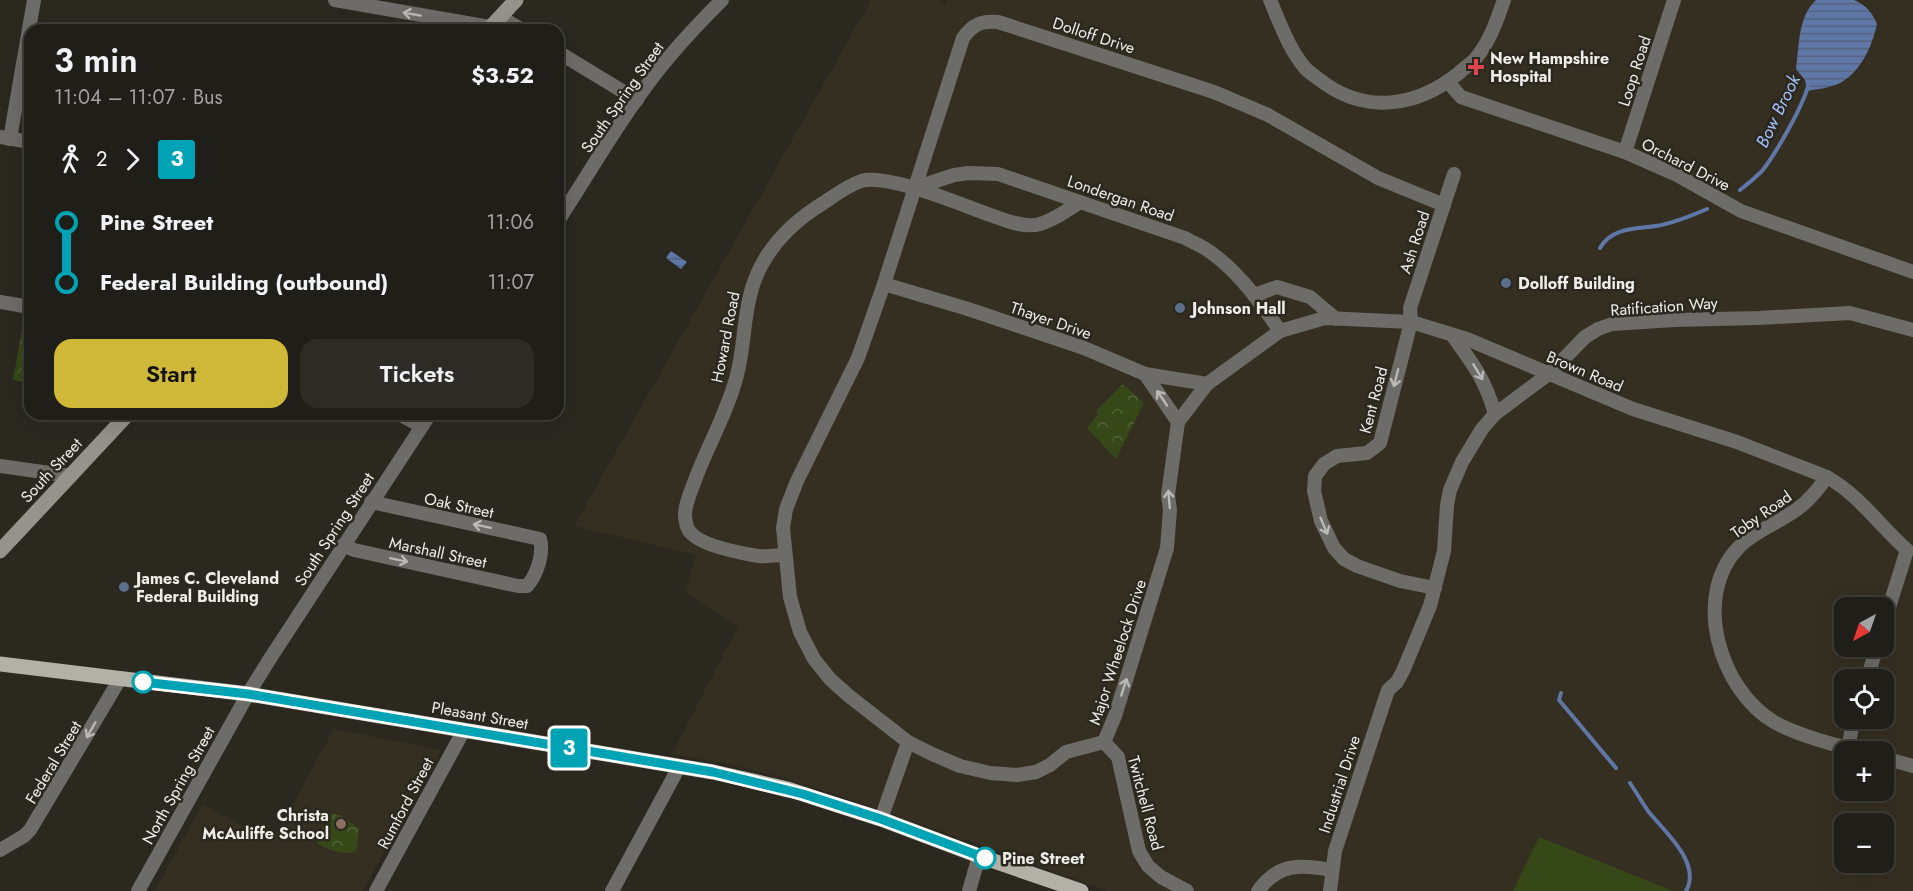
<!DOCTYPE html>
<html lang="en">
<head>
<meta charset="utf-8">
<style>
  body { margin:0; font-family:Jost,sans-serif; background:#2d2b25; color:#f1f3f6; height:100vh; display:flex; flex-direction:column; font-size:22px; white-space:nowrap }
  * { box-sizing:border-box; margin:0 }
  p { font-size:20px; color:#a2a2a2 }
  .icon { flex:none; width:33px; height:33px; fill:none; stroke:currentColor; stroke-width:2; stroke-linecap:round; stroke-linejoin:round }
  .map { position:relative; flex:1; overflow:hidden }
  .side { position:absolute; left:24px; top:24px; width:540px; height:396px; display:flex; flex-direction:column; background:#201e18; border-radius:18px; box-shadow:0 6px 24px #0002,0 0 0 2px #3d3c37 }
  .side>* { flex:none }
  .badge { padding:0 12px; border-radius:4px; font-size:21px; line-height:39px }
  .needle { width:39px; rotate:220deg }
  .tools { position:absolute; left:1834px; top:597px; display:grid; gap:12px }
  .tools a { display:grid; place-items:center; width:60px; height:60px; border-radius:12px; background:#201e18; box-shadow:0 6px 24px #0002,0 0 0 2px #3d3c37; font-size:30px }
  .map>.badge { position:absolute; translate:-50% -50%; box-shadow:0 0 0 3px #fff }
  .legs { display:flex; align-items:center; gap:9px; height:66px; padding:0 30px; font-size:20px }
  .legs p { margin-inline-start:auto }
  .overview { display:flex; align-items:center; justify-content:space-between; height:102px; padding:0 30px }
  h1 { font-size:33px; font-weight:600; line-height:45px }
  .cta { display:flex; gap:12px; margin-top:auto; padding:12px 30px }
  .cta a { flex:1; height:69px; border-radius:18px; background:#cfb837; color:#111; font-size:24px; font-weight:600; line-height:69px; text-align:center }
  .cta a+a { background:#2d2b25; color:#f1f3f6 }
  ul { padding:0 30px; list-style:none }
  li { display:flex; align-items:center; gap:21px; height:60px; font-size:22px }
  li i { display:grid; place-items:center; width:9px; height:100%; margin:0 8px; background:currentColor }
  li i::after { content:''; width:15px; height:15px; margin:-8px; border:4px solid; border-radius:50%; background:#201e18 }
  li p { margin-inline-start:auto }
  li:first-child i { background:linear-gradient(#0000 50%,currentColor 0) }
  li:last-child i { background:linear-gradient(currentColor 50%,#0000 0) }
  .map>svg:first-child { display:block }
  .built { fill:#342f21; fill-rule:evenodd }
  .park { fill:url(#park-crowns) }
  .garden { fill:#364817 }
  .water { fill:url(#water-rules) }
  .lines { fill:none; stroke-linecap:round; stroke-linejoin:round }
  .stream { stroke:#5f77a7; stroke-width:4 }
  .minor { stroke:#6e6c68; stroke-width:14 }
  .secondary { stroke:#95938c; stroke-width:15 }
  .primary { stroke:#b3b0a8; stroke-width:15 }
  .oneway { stroke:#bbb9b5 }
  .line-1-casing { stroke:#fff; stroke-width:14 }
  .line-1 { stroke:#00a3b4; stroke-width:9 }
  .health-dot { fill:#e0444e; stroke:#2b2820; stroke-width:2 }
  .service-dot { fill:#5c6f8a; stroke:#2b2820; stroke-width:2 }
  .stop-1-dot { fill:#fff; stroke:#00a3b4; stroke-width:3 }
  .education-dot { fill:#8d6e63; stroke:#2b2820; stroke-width:2 }
  .labels { text-anchor:middle; stroke-width:5; stroke-linejoin:round; paint-order:stroke }
  .street-label { font-size:16px; fill:#efede8; stroke:#2b2820 }
  .poi-label { font-size:16px; font-weight:bold; fill:#efede8; stroke:#2b2820; text-anchor:start }
  .stop-label { font-size:16px; font-weight:bold; fill:#efede8; stroke:#2b2820; text-anchor:start }
  .water-label { font-size:18px; font-style:italic; fill:#a3bff9; stroke:#2b2820 }
</style>
</head>
<body>
<div class="map">
<svg width="1913" height="891" viewBox="0 0 1913 891">
  <defs>
    <pattern id="park-crowns" width="20" height="18" patternUnits="userSpaceOnUse" patternTransform="scale(1.5)"><rect width="20" height="18" fill="#364817"/><path d="M2 6a3 3 0 1 1 6 0M12 15a3 3 0 1 1 6 0" fill="none" stroke="#536339"/></pattern>
    <pattern id="water-rules" width="6" height="5" patternUnits="userSpaceOnUse" patternTransform="scale(1.5)"><rect width="6" height="5" fill="#5f77a7"/><path d="M0 2.5h6" fill="none" stroke="#55617b"/></pattern>
  </defs>
  <rect width="100%" height="100%" fill="#2b2820"/>
  <g class="built">
    <path d="M871,0h68l6,4 2,-4h966v891h-805l-258,-92 -63,-20 -56,-14 -59,-11 66,-128 -53,-34 11,-37 -122,-29zM1845,608h39v38h-39zM1845,680h39v38h-39zM1845,752h39v38h-39zM1845,824h39v38h-39z"/>
    <polygon points="334,729 441,750 363,891 155,891 202,804 272,842"/>
  </g>
  <g class="park">
    <polygon points="24,318 30,320 30,383 13,380"/>
    <polygon points="1123,384 1144,403 1116,459 1087,428 1098,414 1096,411"/>
    <path d="M331,813l10,3 18,12 -1,12 -2,11c-14,5 -27,-1 -39,-8v-5z"/>
  </g>
  <polygon class="garden" points="1539,837 1673,891 1513,891"/>
  <g class="water">
    <path d="M1816,0h38c12,5 18,12 23,24 -5,22 -16,48 -37,59 -10,5 -23,6 -33,8l-2,-11 -9,-11c3,-22 2,-53 20,-69z"/>
    <polygon points="671,251 687,262 681,269 666,258"/>
  </g>
  <g class="lines">
    <g class="stream">
      <path d="M1740,190c8,-6 15,-12 22,-19 13,-16 41,-65 46,-85"/>
      <path d="M1600,248c12,-21 37,-19 56,-22 18,-3 35,-10 51,-17"/>
      <polyline points="1561,693 1559,700 1616,768"/>
      <path d="M1630,783c6,9 12,19 18,28 16,20 54,52 38,80"/>
    </g>
    <g class="minor">
      <polyline points="335,0 490,27"/>
      <path d="M1270,0c10,23 19,50 36,69 4,4 10,8 14,11 45,35 97,27 139,-7 5,-5 13,-10 17,-15 14,-17 21,-38 28,-58"/>
      <polyline points="500,17 523,30"/>
      <polyline points="558,52 637,100"/>
      <polyline points="1448,82 1461,97 1625,152 1675,174 1741,211 1913,272"/>
      <polyline points="0,137 30,142"/>
      <polyline points="10,139 34,0"/>
      <polyline points="1625,152 1674,0"/>
      <path d="M915,188l39,-13 15,-2 29,1 187,64c9,5 20,9 28,16 27,20 48,49 67,77"/>
      <path d="M558,221c33,-51 64,-105 102,-153 19,-24 40,-46 62,-68"/>
      <polyline points="884,284 968,309 1084,348 1145,374 1207,384"/>
      <polyline points="1254,295 1277,287 1310,297 1336,319"/>
      <polyline points="0,302 30,307"/>
      <path d="M1452,335c21,29 33,44 43,79"/>
      <polyline points="399,414 421,426"/>
      <path d="M1178,422l29,-38 73,-53 45,-13 86,4 56,17 166,70 104,33 90,35c32,18 53,49 80,73l-23,73"/>
      <polyline points="0,466 71,476"/>
      <path d="M1827,477c-9,12 -18,24 -31,33 -18,13 -41,21 -57,37 -48,49 -19,143 35,175 25,14 60,22 87,30"/>
      <path d="M343,545l11,5 164,36h9c10,-11 17,-33 13,-47l-169,-37"/>
      <path d="M785,555c-9,0 -19,2 -27,1 -18,-3 -57,-10 -68,-24 -3,-3 -5,-12 -5,-17 0,-12 6,-23 10,-35 13,-35 33,-69 42,-105 8,-30 6,-60 16,-90 11,-33 33,-57 61,-76 15,-9 30,-22 47,-28 28,-8 105,26 135,36 13,5 30,11 44,7 14,-4 28,-14 40,-22"/>
      <polyline points="1435,588 1400,581 1357,566 1344,559 1334,548 1321,521 1314,491 1315,476 1324,464 1337,456 1367,453 1380,443 1411,322 1410,308 1454,174"/>
      <polyline points="1867,680 1877,646"/>
      <path d="M1104,742l-38,10 -16,13 -14,7 -19,3 -27,-2 -30,-7 -28,-12 -24,-12 -59,-46 -19,-17 -16,-20 -14,-27 -10,-35 -7,-69 3,-19 11,-28 61,-123 26,-74 79,-246c10,-14 18,-17 35,-16l216,70 54,23 110,63 66,27"/>
      <polyline points="1104,742 1115,716 1167,548 1170,510 1168,495 1178,422 1145,374"/>
      <polyline points="1104,742 1118,757 1139,851 1148,866 1161,877 1187,891"/>
      <polyline points="1848,748 1854,718"/>
      <polyline points="1884,758 1913,766"/>
      <polyline points="881,819 908,742"/>
      <polyline points="0,850 24,836 30,830 120,679"/>
      <polyline points="138,891 248,694 271,657 430,414"/>
      <polyline points="376,891 464,730"/>
      <polyline points="612,891 679,767"/>
      <polyline points="969,891 979,856"/>
      <path d="M1258,891c21,-29 42,-26 74,-21"/>
      <polyline points="1330,891 1335,851 1388,690 1397,682 1403,671 1430,606 1444,551 1447,505 1450,490 1462,462 1482,429 1495,414 1550,373 1585,337 1598,329 1612,324 1674,320 1759,318 1850,313 1913,330"/>
    </g>
    <g class="secondary">
      <polyline points="488,30 516,0"/>
      <polyline points="0,551 128,414"/>
    </g>
    <polyline class="primary" points="0,664 248,694 713,772 788,789 818,799 881,819 979,856 1081,891"/>
  </g>
  <defs><path id="oneway-shaft" d="M-6 0H5M1.5-3L5.5 0L1.5 3" fill="none" stroke-width="1.6" stroke-linecap="round" stroke-linejoin="round" transform="scale(1.5)"/></defs>
  <g class="oneway">
    <use href="#oneway-shaft" transform="translate(412 14) rotate(-170)"/>
    <use href="#oneway-shaft" transform="translate(1478 372) rotate(59)"/>
    <use href="#oneway-shaft" transform="translate(1396 378) rotate(104)"/>
    <use href="#oneway-shaft" transform="translate(1162 398) rotate(-124)"/>
    <use href="#oneway-shaft" transform="translate(1169 499) rotate(-95)"/>
    <use href="#oneway-shaft" transform="translate(482 526) rotate(-168)"/>
    <use href="#oneway-shaft" transform="translate(1324 526) rotate(67)"/>
    <use href="#oneway-shaft" transform="translate(399 560) rotate(12)"/>
    <use href="#oneway-shaft" transform="translate(1124 687) rotate(-72)"/>
    <use href="#oneway-shaft" transform="translate(91 730) rotate(120)"/>
  </g>
  <g class="lines">
    <g class="line-1-casing">
      <polyline id="line-1" points="143,682 248,694 713,772 803,794 881,819 985,858"/>
    </g>
    <use href="#line-1" class="line-1"/>
  </g>
  <path class="health-dot" d="M1473 58h6v6h6v6h-6v6h-6v-6h-6v-6h6z"/>
  <g class="service-dot">
    <circle cx="1506" cy="283" r="6"/>
    <circle cx="1180" cy="308" r="6"/>
    <circle cx="124" cy="587" r="6"/>
  </g>
  <g class="stop-1-dot">
    <circle cx="143" cy="682" r="10"/>
    <circle cx="985" cy="858" r="10"/>
  </g>
  <circle class="education-dot" cx="341" cy="824" r="6"/>
  <g class="labels">
    <g class="street-label">
      <text transform="translate(1094 35) rotate(18)" y="6">Dolloff Drive</text>
      <text transform="translate(1634 71) rotate(-72)" y="6">Loop Road</text>
      <text transform="translate(622 97) rotate(-55)" y="6">South Spring Street</text>
      <text transform="translate(1686 164) rotate(27)" y="6">Orchard Drive</text>
      <text transform="translate(1121 198) rotate(19)" y="6">Londergan Road</text>
      <text transform="translate(1414 242) rotate(-72)" y="6">Ash Road</text>
      <text transform="translate(1664 306) rotate(-4)" y="6">Ratification Way</text>
      <text transform="translate(1051 320) rotate(19)" y="6">Thayer Drive</text>
      <text transform="translate(725 337) rotate(-79)" y="6">Howard Road</text>
      <text transform="translate(1585 371) rotate(23)" y="6">Brown Road</text>
      <text transform="translate(1373 400) rotate(-75)" y="6">Kent Road</text>
      <text transform="translate(51 470) rotate(-47)" y="6">South Street</text>
      <text transform="translate(459 505) rotate(12)" y="6">Oak Street</text>
      <text transform="translate(1761 514) rotate(-35)" y="6">Toby Road</text>
      <text transform="translate(334 529) rotate(-57)" y="6">South Spring Street</text>
      <text transform="translate(438 552) rotate(12)" y="6">Marshall Street</text>
      <text transform="translate(1117 652) rotate(-72)" y="6">Major Wheelock Drive</text>
      <text transform="translate(480 715) rotate(10)" y="6">Pleasant Street</text>
      <text transform="translate(53 762) rotate(-59)" y="6">Federal Street</text>
      <text transform="translate(1339 784) rotate(-72)" y="6">Industrial Drive</text>
      <text transform="translate(178 785) rotate(-61)" y="6">North Spring Street</text>
      <text transform="translate(405 803) rotate(-62)" y="6">Rumford Street</text>
      <text transform="translate(1146 803) rotate(75)" y="6">Twitchell Road</text>
    </g>
    <g class="poi-label">
      <text x="1490" y="64">New Hampshire<tspan x="1490" dy="18">Hospital</tspan></text>
      <text x="1518" y="289">Dolloff Building</text>
      <text x="1192" y="314">Johnson Hall</text>
      <text x="136" y="584">James C. Cleveland<tspan x="136" dy="18">Federal Building</tspan></text>
      <text x="329" y="821" text-anchor="end">Christa<tspan x="329" dy="18">McAuliffe School</tspan></text>
    </g>
    <g class="stop-label">
      <text x="1002" y="864">Pine Street</text>
    </g>
    <g class="water-label">
      <text transform="translate(1778 111) rotate(-64)" y="6">Bow Brook</text>
    </g>
  </g>
</svg>
<div class="tools">
<a><svg class="needle" viewBox="-14 -14 28 28"><path d="M0-13l5 13h-10z" fill="#e53935"/><path d="M0 13l5-13h-10z" fill="#a2a2a2"/></svg></a>
<a><svg class="icon" aria-label="locate" viewBox="0 0 24 24"><circle cx="12" cy="12" r="6"/><path d="M12 2v4M12 18v4M2 12h4M18 12h4"/></svg></a>
<a>+</a>
<a>−</a>
</div>
<b class="badge" style="left:569px;top:748px;background:#00a3b4;color:#fff">3</b>
<section class="side">
<div class="overview"><div><h1>3 min</h1><p>11:04 – 11:07 · Bus</p></div><b>$3.52</b></div>
<div class="legs"><svg class="icon" aria-label="walk" viewBox="0 0 24 24"><circle cx="13" cy="4" r="2"/><path d="M13 8l-2 6 4 7M11 14l-3 7M7 12l3-4h3l4 4"/></svg>2<svg class="icon" aria-label="forward" viewBox="0 0 24 24"><path d="M9 5l7 7-7 7"/></svg><b class="badge" style="background:#00a3b4;color:#fff">3</b></div>
<ul>
<li><i style="color:#00a3b4"></i><b>Pine Street</b><p>11:06</p></li>
<li><i style="color:#00a3b4"></i><b>Federal Building (outbound)</b><p>11:07</p></li>
</ul>
<div class="cta"><a>Start</a><a>Tickets</a></div>
</section>
</div>
</body>
</html>
